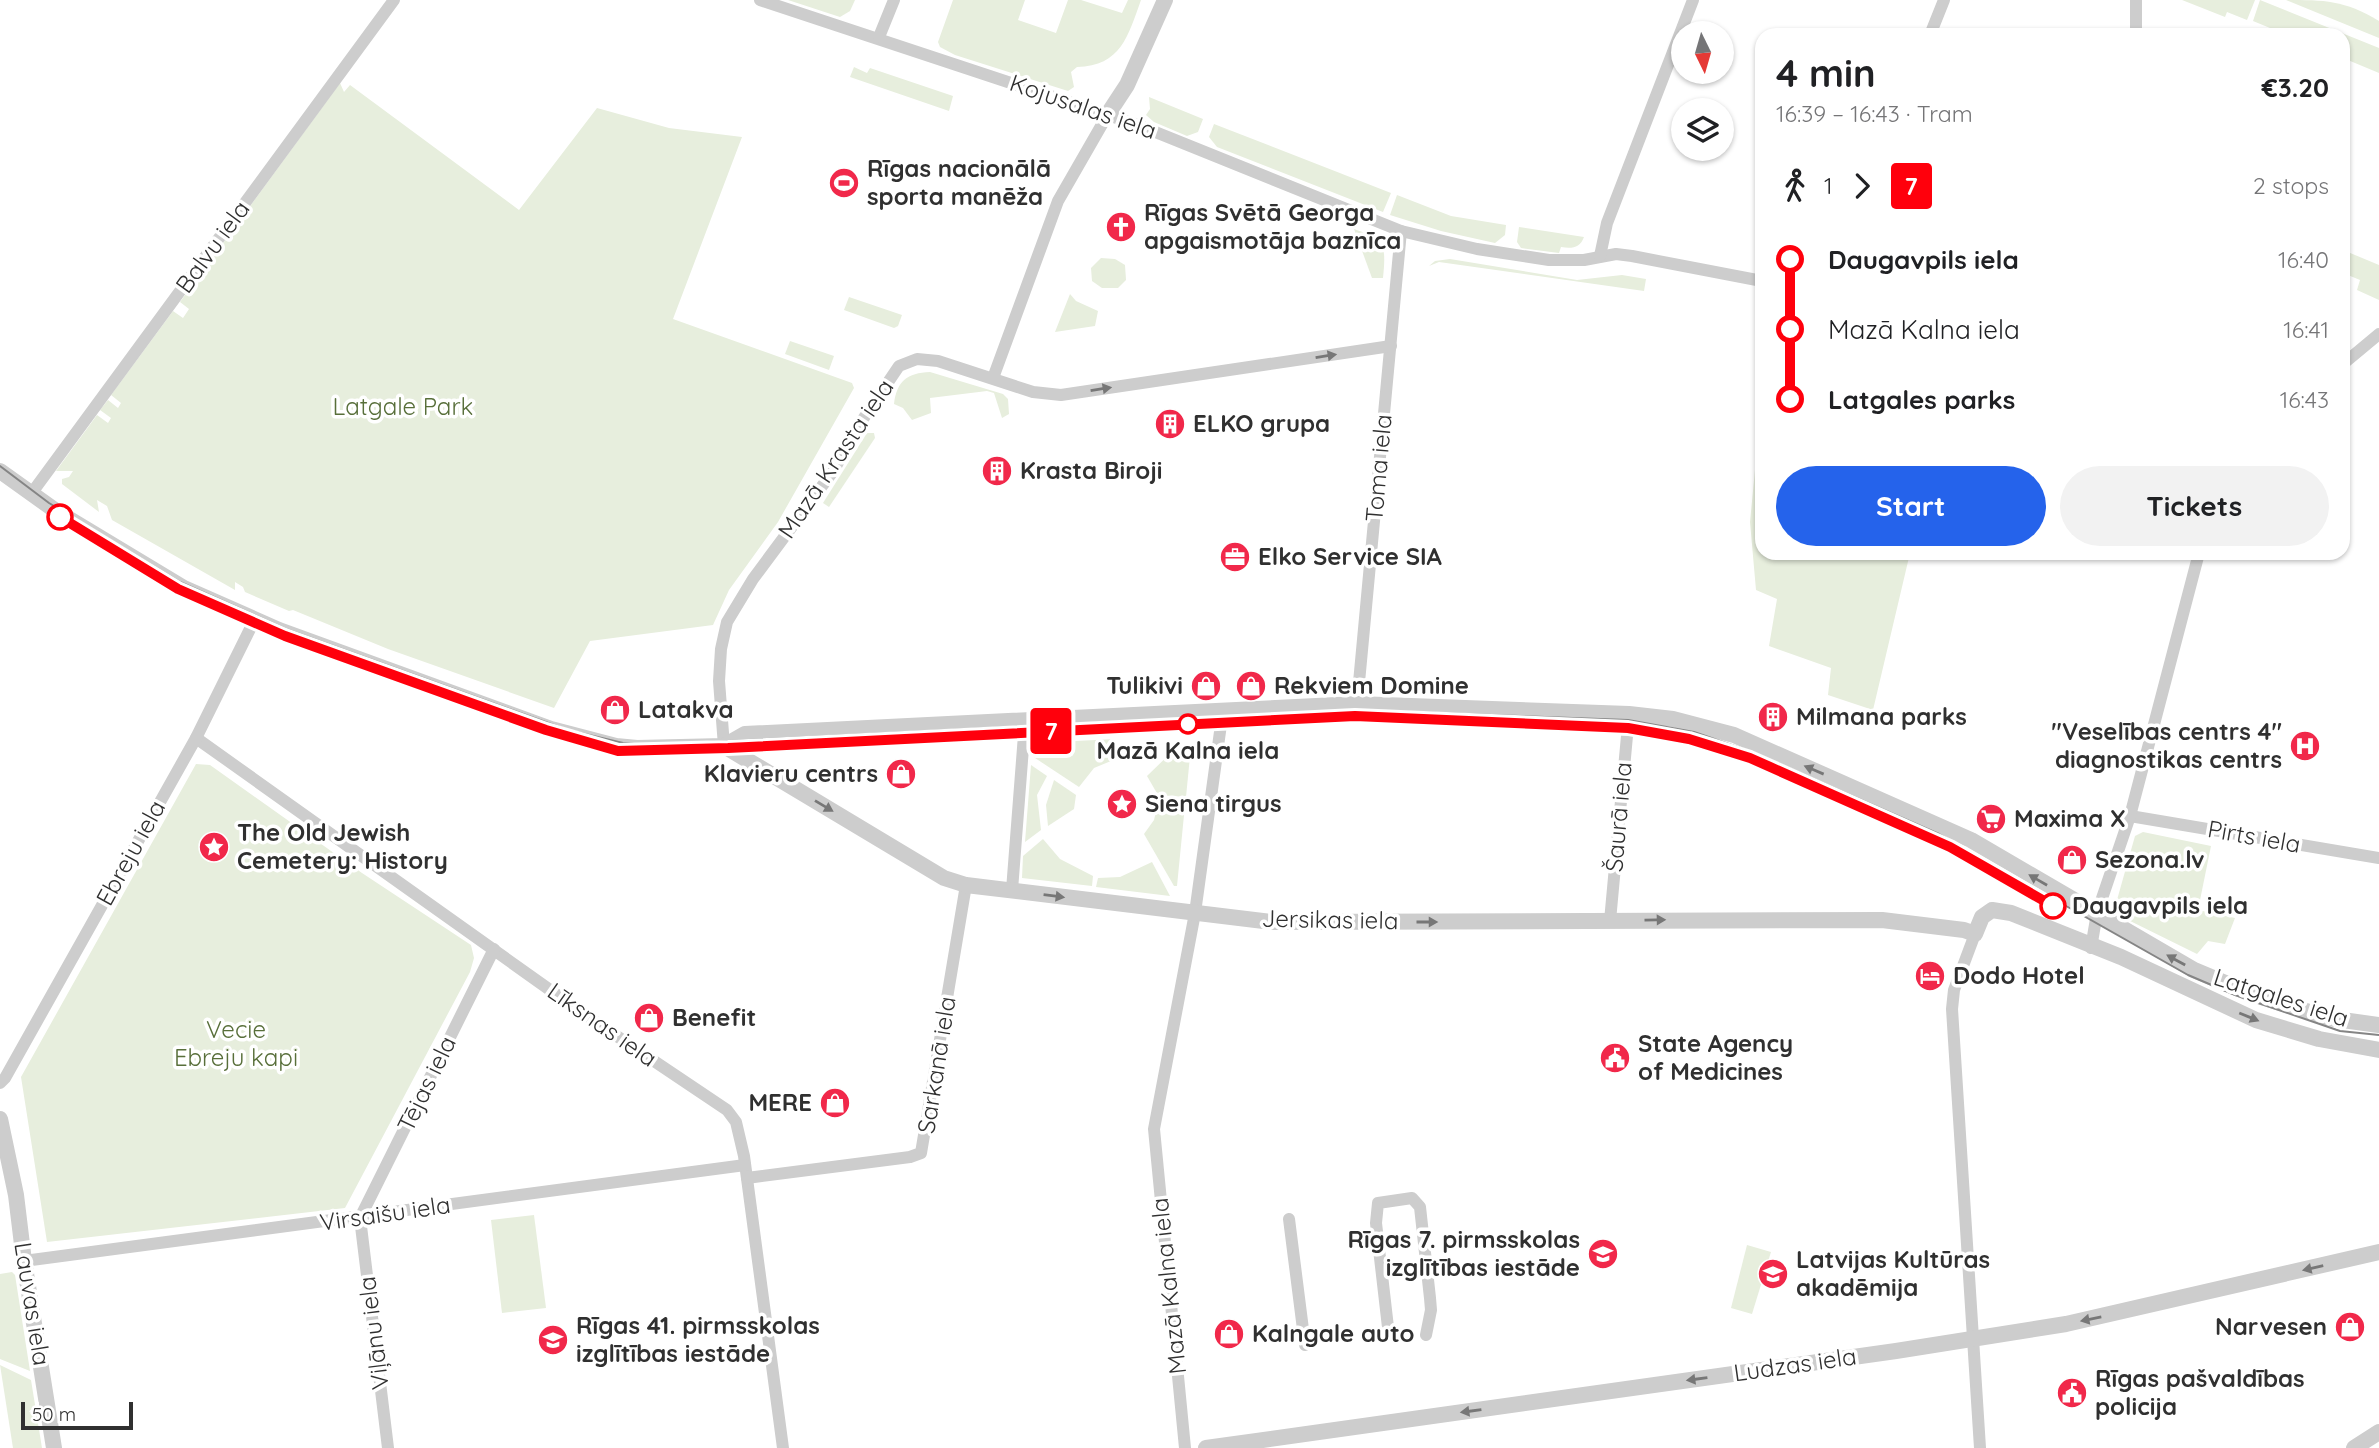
<!DOCTYPE html>
<html lang="en">
<head>
<meta charset="utf-8">
<style>
  body { margin:0; font-family:Quicksand,sans-serif; background:#f2f2f2; color:#202124; height:100vh; display:flex; flex-direction:column; font-size:26px; white-space:nowrap }
  * { box-sizing:border-box; margin:0 }
  p { font-size:23px; color:#757577 }
  .icon { flex:none; width:38px; height:38px; fill:none; stroke:currentColor; stroke-width:2; stroke-linecap:round; stroke-linejoin:round }
  .map { position:relative; flex:1; overflow:hidden }
  .sheet { position:absolute; left:1755px; top:28px; width:595px; height:532px; display:flex; flex-direction:column; background:#fff; border-radius:21px; box-shadow:0 2px 5px #0004 }
  .sheet>* { flex:none }
  .badge { padding:0 14px; border-radius:5px; font-size:24px; line-height:46px }
  .needle { width:46px; rotate:175deg }
  .buttons { position:absolute; left:1671px; top:21px; display:grid; gap:14px }
  .buttons a { display:grid; place-items:center; width:63px; height:63px; border-radius:50%; background:#fff; box-shadow:0 2px 5px #0004; font-size:35px }
  .scale { position:absolute; left:21px; bottom:18px; width:112px; box-sizing:border-box; padding-left:7px; border:4px solid #303030; border-top:0; font-size:19px; line-height:24px; white-space:nowrap; color:#303030; -webkit-text-stroke:5px #fff; paint-order:stroke }
  .map>.badge { position:absolute; translate:-50% -50%; box-shadow:0 0 0 4px #fff }
  .legs { display:flex; align-items:center; gap:10px; height:77px; padding:0 21px; font-size:23px }
  .legs p { margin-inline-start:auto }
  .summary { display:flex; align-items:center; justify-content:space-between; height:119px; padding:0 21px }
  h1 { font-size:38px; font-weight:800; line-height:52px }
  .cta { display:flex; gap:14px; margin-top:auto; padding:14px 21px }
  .cta a { flex:1; height:80px; border-radius:42px; background:#2563eb; color:#fff; font-size:28px; font-weight:800; line-height:80px; text-align:center }
  .cta a+a { background:#f2f2f2; color:#202124 }
  ul { padding:0 21px; list-style:none }
  li { display:flex; align-items:center; gap:24px; height:70px; font-size:26px }
  li i { display:grid; place-items:center; width:10px; height:100%; margin:0 9px; background:currentColor }
  li i::after { content:''; width:18px; height:18px; margin:-9px; border:5px solid; border-radius:50%; background:#fff }
  li p { margin-inline-start:auto }
  li:first-child i { background:linear-gradient(#0000 50%,currentColor 0) }
  li:last-child i { background:linear-gradient(currentColor 50%,#0000 0) }
  .map>svg:first-child { display:block }
  .green { fill:#e7eedd }
  .lines { fill:none; stroke-linecap:round; stroke-linejoin:round }
  .minor { stroke:#cdcdcd; stroke-width:12 }
  .tertiary { stroke:#cdcdcd; stroke-width:16 }
  .tram { stroke:#858585; stroke-width:2 }
  .oneway { fill:#777 }
  .line-1-casing { stroke:#fff; stroke-width:16 }
  .line-1 { stroke:#ff000c; stroke-width:10 }
  .stop-1-dot { fill:#fff; stroke:#ff000c; stroke-width:3.5 }
  .labels { text-anchor:middle; stroke-width:7; stroke-linejoin:round; paint-order:stroke }
  .street-label { font-size:24px; fill:#303030; stroke:#fff }
  .poi-label { font-size:24px; font-weight:bold; fill:#303030; stroke:#fff; text-anchor:start }
  .park-label { font-size:24px; fill:#586f3a; stroke:#fff }
  .stop-label { font-size:24px; font-weight:bold; fill:#303030; stroke:#fff }
</style>
</head>
<body>
<div class="map">
<svg width="2379" height="1448" viewBox="0 0 2379 1448">
  <rect width="100%" height="100%" fill="#fff"/>
  <g class="green">
    <polygon points="788,0 855,0 850,11 840,17"/>
    <path d="M953,0h72l-7,20 38,13 12,-33h13l41,13 6,-13h13c-13,36 -20,66 -64,67l-6,5 3,15 -6,4 -113,-36 -15,-8 -2,-5z"/>
    <polygon points="2182,0 2255,0 2247,20 2227,12 2225,17"/>
    <polygon points="2260,0 2379,48 2379,73 2343,58 2343,35 2287,35 2253,21"/>
    <path d="M2286,0c39,0 58,0 93,21v17z"/>
    <polygon points="854,67 867,73 870,68 953,96 949,111 850,77"/>
    <polygon points="340,83 344,92 350,85 519,210 597,108 669,128 742,137 673,319 852,383 854,388 778,522 729,590 713,625 590,641 554,708 388,649 293,610 289,611 245,592 243,587 235,582 235,590 112,520 107,506 97,500 99,512 62,484 62,479 69,477 73,471 56,471 97,415 108,423 111,418 100,410 108,400 118,408 121,403 111,395 173,311 183,318 189,309 180,302"/>
    <polygon points="1149,97 1203,119 1198,132 1187,136 1154,122 1146,115 1150,109"/>
    <polygon points="1214,124 1391,193 1383,212 1217,147 1209,137"/>
    <polygon points="1397,195 1451,216 1506,225 1505,235 1495,243 1441,231 1390,215"/>
    <path d="M1519,227l65,10c-4,11 -12,12 -23,10l-2,6 -38,-5 -4,-6z"/>
    <path d="M1354,229c32,11 32,17 29,49h-11z"/>
    <polygon points="2343,250 2379,265 2379,300 2357,290 2360,280 2343,273"/>
    <polygon points="1101,258 1115,259 1125,265 1126,280 1118,288 1102,288 1092,281 1091,268"/>
    <polygon points="1450,259 1577,280 1622,275 1646,279 1644,291 1439,262 1429,266 1435,261"/>
    <polygon points="1070,294 1076,301 1098,311 1095,326 1055,332"/>
    <polygon points="849,297 902,315 898,326 894,328 844,310"/>
    <polygon points="790,341 834,356 829,370 785,354"/>
    <path d="M930,372l73,22 5,5 1,15 -7,4 -8,-25 -7,-2 -57,7 1,15 -19,7 -9,-12 -9,-4c3,-23 13,-31 36,-32z"/>
    <polygon points="1762,397 1762,553 1910,553 1873,710 1828,695 1831,668 1769,646 1777,599 1756,590 1750,522"/>
    <polygon points="867,433 874,433 875,438 829,507 823,503"/>
    <polygon points="1115,739 1111,761 1094,768 1079,787 1032,756 1032,748 1036,743"/>
    <polygon points="1178,746 1191,746 1186,797 1158,795 1147,776"/>
    <polygon points="196,764 210,765 362,873 471,945 474,958 470,972 345,1208 47,1242 21,1077"/>
    <polygon points="1031,765 1047,776 1037,795 1041,830 1025,842"/>
    <polygon points="1054,780 1076,795 1074,809 1048,826 1046,805"/>
    <polygon points="1158,803 1185,805 1177,886 1174,886 1144,834 1154,820"/>
    <polygon points="2143,832 2211,846 2198,910 2235,918 2225,944 2208,941 2197,954 2120,916 2117,900 2135,836"/>
    <polygon points="1043,839 1060,859 1093,876 1092,886 1022,878 1023,856"/>
    <polygon points="1152,862 1170,896 1096,887 1098,878 1120,877"/>
    <polygon points="534,1215 546,1308 502,1313 491,1220"/>
    <polygon points="1747,1245 1771,1252 1752,1314 1731,1308"/>
    <polygon points="12,1272 15,1275 30,1371 0,1359 0,1274"/>
    <polygon points="0,1365 31,1380 42,1448 13,1448"/>
  </g>
  <g class="lines">
    <g class="minor">
      <polyline points="760,0 1138,125 1401,231 1477,249 1549,260 1584,260 1616,254 1632,256 1762,281"/>
      <polyline points="1930,35 1944,0"/>
      <polyline points="2136,35 2136,0"/>
      <polyline points="879,37 894,0"/>
      <polyline points="1600,256 1607,223 1693,0"/>
      <polyline points="2343,364 2379,334"/>
      <polyline points="993,378 1058,201 1108,114"/>
      <polyline points="31,494 394,0"/>
      <polyline points="1357,704 1401,231"/>
      <polyline points="196,738 581,1012 727,1110 736,1122 744,1156 783,1448"/>
      <polyline points="724,746 719,681 721,649 727,622 753,579 834,470 855,431 899,366 917,359 938,361 1033,392 1061,395 1391,346"/>
      <polyline points="2130,816 2379,858"/>
      <polyline points="1012,890 1025,722"/>
      <polyline points="1610,921 1629,714"/>
      <polyline points="1975,934 1954,990 1952,1009 1980,1448"/>
      <polyline points="2091,948 2097,913 2130,816 2199,553"/>
      <polyline points="0,1083 5,1078 196,738 255,619"/>
      <polyline points="747,1178 910,1157 921,1153 966,885"/>
      <polyline points="360,1218 494,949"/>
      <polyline points="360,1218 388,1448"/>
      <polyline points="1289,1219 1305,1345"/>
      <polyline points="24,1261 745,1165"/>
      <polyline points="1389,1336 1376,1223 1378,1203 1412,1198 1420,1207 1430,1298 1431,1310 1426,1335"/>
      <polyline points="1185,1448 1154,1129 1195,913 1223,710"/>
    </g>
    <g class="tertiary">
      <polyline points="1108,114 1127,85 1165,0"/>
      <polyline points="0,471 56,511 184,588 279,630 551,729 616,746 637,748 724,746 745,734 1357,704 1629,714 1673,719 1734,735 1971,840 2194,970 2249,993 2328,1018 2379,1025"/>
      <polyline points="724,746 944,878 966,885 1272,922 1882,920 1964,930 1975,934 1982,917 1992,910 2011,913 2121,957 2256,1020 2319,1039 2379,1050"/>
      <polyline points="0,1119 16,1195 24,1261 54,1448"/>
      <polyline points="1206,1448 1896,1351 2066,1324 2379,1252"/>
      <polyline points="2354,1448 2379,1432"/>
    </g>
    <polyline class="tram" points="0,466 49,503 180,582 286,629 568,730 623,743 645,745 1356,710 1628,720 1694,732 1752,752 1939,834 2188,975 2235,995 2340,1031 2379,1035"/>
  </g>
  <defs><path id="oneway-solid" d="M-6-.8H1V-3.2L6.5 0L1 3.2V.8H-6Z" transform="scale(1.75)"/></defs>
  <g class="oneway">
    <use href="#oneway-solid" transform="translate(1326 356) rotate(-9)"/>
    <use href="#oneway-solid" transform="translate(1101 389) rotate(-9)"/>
    <use href="#oneway-solid" transform="translate(1814 770) rotate(-157)"/>
    <use href="#oneway-solid" transform="translate(824 806) rotate(31)"/>
    <use href="#oneway-solid" transform="translate(2038 880) rotate(-150)"/>
    <use href="#oneway-solid" transform="translate(1054 896) rotate(7)"/>
    <use href="#oneway-solid" transform="translate(1655 920) rotate(-1)"/>
    <use href="#oneway-solid" transform="translate(1427 922)"/>
    <use href="#oneway-solid" transform="translate(2176 960) rotate(-151)"/>
    <use href="#oneway-solid" transform="translate(2249 1017) rotate(22)"/>
    <use href="#oneway-solid" transform="translate(2313 1268) rotate(167)"/>
    <use href="#oneway-solid" transform="translate(2091 1319) rotate(169)"/>
    <use href="#oneway-solid" transform="translate(1697 1379) rotate(172)"/>
    <use href="#oneway-solid" transform="translate(1471 1411) rotate(172)"/>
  </g>
  <g class="lines">
    <g class="line-1-casing">
      <polyline id="line-1" points="60,517 178,589 285,636 546,730 618,751 728,748 1355,716 1628,728 1689,739 1750,758 1950,847 2053,906"/>
    </g>
    <use href="#line-1" class="line-1"/>
  </g>
  <defs>
    <g id="stadium-disc" transform="scale(1.575)"><circle r="9.5" fill="#f1284a" stroke="#fff"/><path d="M0-5a6.5 5 0 1 0 0 10a6.5 5 0 1 0 0-10ZM-3.5-1.8h7v3.6h-7Z" fill="#fff"/></g>
    <g id="church-disc" transform="scale(1.575)"><circle r="9.5" fill="#f1284a" stroke="#fff"/><path d="M-1.2-6h2.4v3.5h3.3v2.4h-3.3V6h-2.4V-.1h-3.3v-2.4h3.3Z" fill="#fff"/></g>
    <g id="building-disc" transform="scale(1.575)"><circle r="9.5" fill="#f1284a" stroke="#fff"/><path d="M-4-6H4V6H1V3H-1V6H-4ZM-2.5-4.3h1.7v1.8h-1.7ZM.8-4.3h1.7v1.8H.8ZM-2.5-1h1.7V.8h-1.7ZM.8-1h1.7V.8H.8Z" fill="#fff"/></g>
    <g id="office-disc" transform="scale(1.575)"><circle r="9.5" fill="#f1284a" stroke="#fff"/><path d="M-6-3h4V-5.5h4V-3h4V5H-6ZM-1-4.5V-3h2v-1.5ZM-6 0V1H6V0Z" fill="#fff"/></g>
    <g id="shop-disc" transform="scale(1.575)"><circle r="9.5" fill="#f1284a" stroke="#fff"/><path d="M-5-2.5h2.3a2.7 3.5 0 0 1 5.4 0H5L5.5 6h-11ZM-1.5-2.5h3a1.5 2.3 0 0 0-3 0Z" fill="#fff"/></g>
    <g id="hospital-disc" transform="scale(1.575)"><circle r="9.5" fill="#f1284a" stroke="#fff"/><path d="M-5-5h3v3.5h4V-5h3V5h-3V1.5h-4V5h-3Z" fill="#fff"/></g>
    <g id="sight-disc" transform="scale(1.575)"><circle r="9.5" fill="#f1284a" stroke="#fff"/><path d="M0-6L1.8-2.2L6-1.7L2.9 1.2L3.7 5.4L0 3.3L-3.7 5.4L-2.9 1.2L-6-1.7L-1.8-2.2Z" fill="#fff"/></g>
    <g id="supermarket-disc" transform="scale(1.575)"><circle r="9.5" fill="#f1284a" stroke="#fff"/><path d="M-6-5.5h2.5l.6 2H6L4.5 2H-2.5L-4.4-4H-6ZM-1.5 3.2a1.3 1.3 0 1 0 .1 0ZM3 3.2a1.3 1.3 0 1 0 .1 0Z" fill="#fff"/></g>
    <g id="hotel-disc" transform="scale(1.575)"><circle r="9.5" fill="#f1284a" stroke="#fff"/><path d="M-6-4.5h1.5V1H6V5H4.5V3h-9V5H-6ZM-4 0a1.8 1.8 0 1 1 3.6 0ZM.5 0V-2.5h3Q6-2.5 6 0Z" fill="#fff"/></g>
    <g id="civic-disc" transform="scale(1.575)"><circle r="9.5" fill="#f1284a" stroke="#fff"/><path d="M-.6-6.5H3V-4.5H.6V-3L4-1V1h2V6H-6V1h2V-1L-.6-3ZM-1.2 2.5V6h2.4V2.5Z" fill="#fff"/></g>
    <g id="school-disc" transform="scale(1.575)"><circle r="9.5" fill="#f1284a" stroke="#fff"/><path d="M0-5L7-2L0 1L-7-2ZM-4 1L0 2.5L4 1V4Q0 6-4 4Z" fill="#fff"/></g>
    <g id="university-disc" transform="scale(1.575)"><circle r="9.5" fill="#f1284a" stroke="#fff"/><path d="M0-5L7-2L0 1L-7-2ZM-4 1L0 2.5L4 1V4Q0 6-4 4Z" fill="#fff"/></g>
  </defs>
  <g fill-rule="evenodd">
    <use href="#stadium-disc" x="844" y="183"/>
    <use href="#church-disc" x="1121" y="227"/>
    <use href="#building-disc" x="1170" y="424"/>
    <use href="#building-disc" x="997" y="471"/>
    <use href="#office-disc" x="1235" y="557"/>
    <use href="#shop-disc" x="1206" y="686"/>
    <use href="#shop-disc" x="1251" y="686"/>
    <use href="#shop-disc" x="615" y="710"/>
    <use href="#building-disc" x="1773" y="717"/>
    <use href="#hospital-disc" x="2305" y="746"/>
    <use href="#shop-disc" x="901" y="774"/>
    <use href="#sight-disc" x="1122" y="804"/>
    <use href="#supermarket-disc" x="1991" y="819"/>
    <use href="#sight-disc" x="214" y="847"/>
    <use href="#shop-disc" x="2072" y="860"/>
    <use href="#hotel-disc" x="1930" y="976"/>
    <use href="#shop-disc" x="649" y="1018"/>
    <use href="#civic-disc" x="1615" y="1058"/>
    <use href="#shop-disc" x="835" y="1103"/>
    <use href="#school-disc" x="1603" y="1254"/>
    <use href="#university-disc" x="1773" y="1274"/>
    <use href="#shop-disc" x="2350" y="1327"/>
    <use href="#shop-disc" x="1229" y="1334"/>
    <use href="#school-disc" x="553" y="1340"/>
    <use href="#civic-disc" x="2072" y="1393"/>
  </g>
  <g class="stop-1-dot">
    <circle cx="60" cy="517" r="12"/>
    <circle cx="1188" cy="724" r="9"/>
    <circle cx="2053" cy="906" r="12"/>
  </g>
  <g class="labels">
    <g class="street-label">
      <text transform="translate(1083 107) rotate(19)" y="8">Kojusalas iela</text>
      <text transform="translate(213 247) rotate(-54)" y="8">Balvu iela</text>
      <text transform="translate(836 459) rotate(-56)" y="8">Mazā Krasta iela</text>
      <text transform="translate(1379 468) rotate(-85)" y="8">Toma iela</text>
      <text transform="translate(1619 817) rotate(-85)" y="8">Šaurā iela</text>
      <text transform="translate(2254 837) rotate(10)" y="8">Pirts iela</text>
      <text transform="translate(131 853) rotate(-61)" y="8">Ebreju iela</text>
      <text transform="translate(1330 920) rotate(1)" y="8">Jersikas iela</text>
      <text transform="translate(2281 998) rotate(18)" y="8">Latgales iela</text>
      <text transform="translate(602 1025) rotate(35)" y="8">Līksnas iela</text>
      <text transform="translate(937 1065) rotate(-81)" y="8">Sarkanā iela</text>
      <text transform="translate(427 1084) rotate(-64)" y="8">Tējas iela</text>
      <text transform="translate(385 1214) rotate(-8)" y="8">Virsaišu iela</text>
      <text transform="translate(1169 1286) rotate(-96)" y="8">Mazā Kalna iela</text>
      <text transform="translate(32 1304) rotate(81)" y="8">Lauvas iela</text>
      <text transform="translate(374 1333) rotate(-97)" y="8">Viļānu iela</text>
      <text transform="translate(1795 1365) rotate(-8)" y="8">Ludzas iela</text>
    </g>
    <g class="poi-label">
      <text x="867" y="177">Rīgas nacionālā<tspan x="867" dy="28">sporta manēža</tspan></text>
      <text x="1144" y="221">Rīgas Svētā Georga<tspan x="1144" dy="28">apgaismotāja baznīca</tspan></text>
      <text x="1193" y="432">ELKO grupa</text>
      <text x="1020" y="479">Krasta Biroji</text>
      <text x="1258" y="565">Elko Service SIA</text>
      <text x="1183" y="694" text-anchor="end">Tulikivi</text>
      <text x="1274" y="694">Rekviem Domine</text>
      <text x="638" y="718">Latakva</text>
      <text x="1796" y="725">Milmana parks</text>
      <text x="2282" y="740" text-anchor="end">"Veselības centrs 4"<tspan x="2282" dy="28">diagnostikas centrs</tspan></text>
      <text x="878" y="782" text-anchor="end">Klavieru centrs</text>
      <text x="1145" y="812">Siena tirgus</text>
      <text x="2014" y="827">Maxima X</text>
      <text x="237" y="841">The Old Jewish<tspan x="237" dy="28">Cemetery: History</tspan></text>
      <text x="2095" y="868">Sezona.lv</text>
      <text x="1953" y="984">Dodo Hotel</text>
      <text x="672" y="1026">Benefit</text>
      <text x="1638" y="1052">State Agency<tspan x="1638" dy="28">of Medicines</tspan></text>
      <text x="812" y="1111" text-anchor="end">MERE</text>
      <text x="1580" y="1248" text-anchor="end">Rīgas 7. pirmsskolas<tspan x="1580" dy="28">izglītības iestāde</tspan></text>
      <text x="1796" y="1268">Latvijas Kultūras<tspan x="1796" dy="28">akadēmija</tspan></text>
      <text x="576" y="1334">Rīgas 41. pirmsskolas<tspan x="576" dy="28">izglītības iestāde</tspan></text>
      <text x="2327" y="1335" text-anchor="end">Narvesen</text>
      <text x="1252" y="1342">Kalngale auto</text>
      <text x="2095" y="1387">Rīgas pašvaldības<tspan x="2095" dy="28">policija</tspan></text>
    </g>
    <g class="park-label">
      <text x="403" y="415">Latgale Park</text>
      <text x="236" y="1038">Vecie<tspan x="236" dy="28">Ebreju kapi</tspan></text>
    </g>
    <g class="stop-label">
      <text x="1188" y="759">Mazā Kalna iela</text>
      <text x="2072" y="914" text-anchor="start">Daugavpils iela</text>
    </g>
  </g>
</svg>
<div class="buttons">
<a><svg class="needle" viewBox="-14 -14 28 28"><path d="M0-13l5 13h-10z" fill="#e53935"/><path d="M0 13l5-13h-10z" fill="#757577"/></svg></a>
<a><svg class="icon" aria-label="layers" viewBox="0 0 24 24"><path d="M12 4l9 5-9 5-9-5zM3 14l9 5 9-5"/></svg></a>
</div>
<div class="scale">50 m</div>
<b class="badge" style="left:1051px;top:731px;background:#ff000c;color:#fff">7</b>
<section class="sheet">
<div class="summary"><div><h1>4 min</h1><p>16:39 – 16:43 · Tram</p></div><b>€3.20</b></div>
<div class="legs"><svg class="icon" aria-label="walk" viewBox="0 0 24 24"><circle cx="13" cy="4" r="2"/><path d="M13 8l-2 6 4 7M11 14l-3 7M7 12l3-4h3l4 4"/></svg>1<svg class="icon" aria-label="forward" viewBox="0 0 24 24"><path d="M9 5l7 7-7 7"/></svg><b class="badge" style="background:#ff000c;color:#fff">7</b><p>2 stops</p></div>
<ul>
<li><i style="color:#ff000c"></i><b>Daugavpils iela</b><p>16:40</p></li>
<li><i style="color:#ff000c"></i><span>Mazā Kalna iela</span><p>16:41</p></li>
<li><i style="color:#ff000c"></i><b>Latgales parks</b><p>16:43</p></li>
</ul>
<div class="cta"><a>Start</a><a>Tickets</a></div>
</section>
</div>
</body>
</html>
